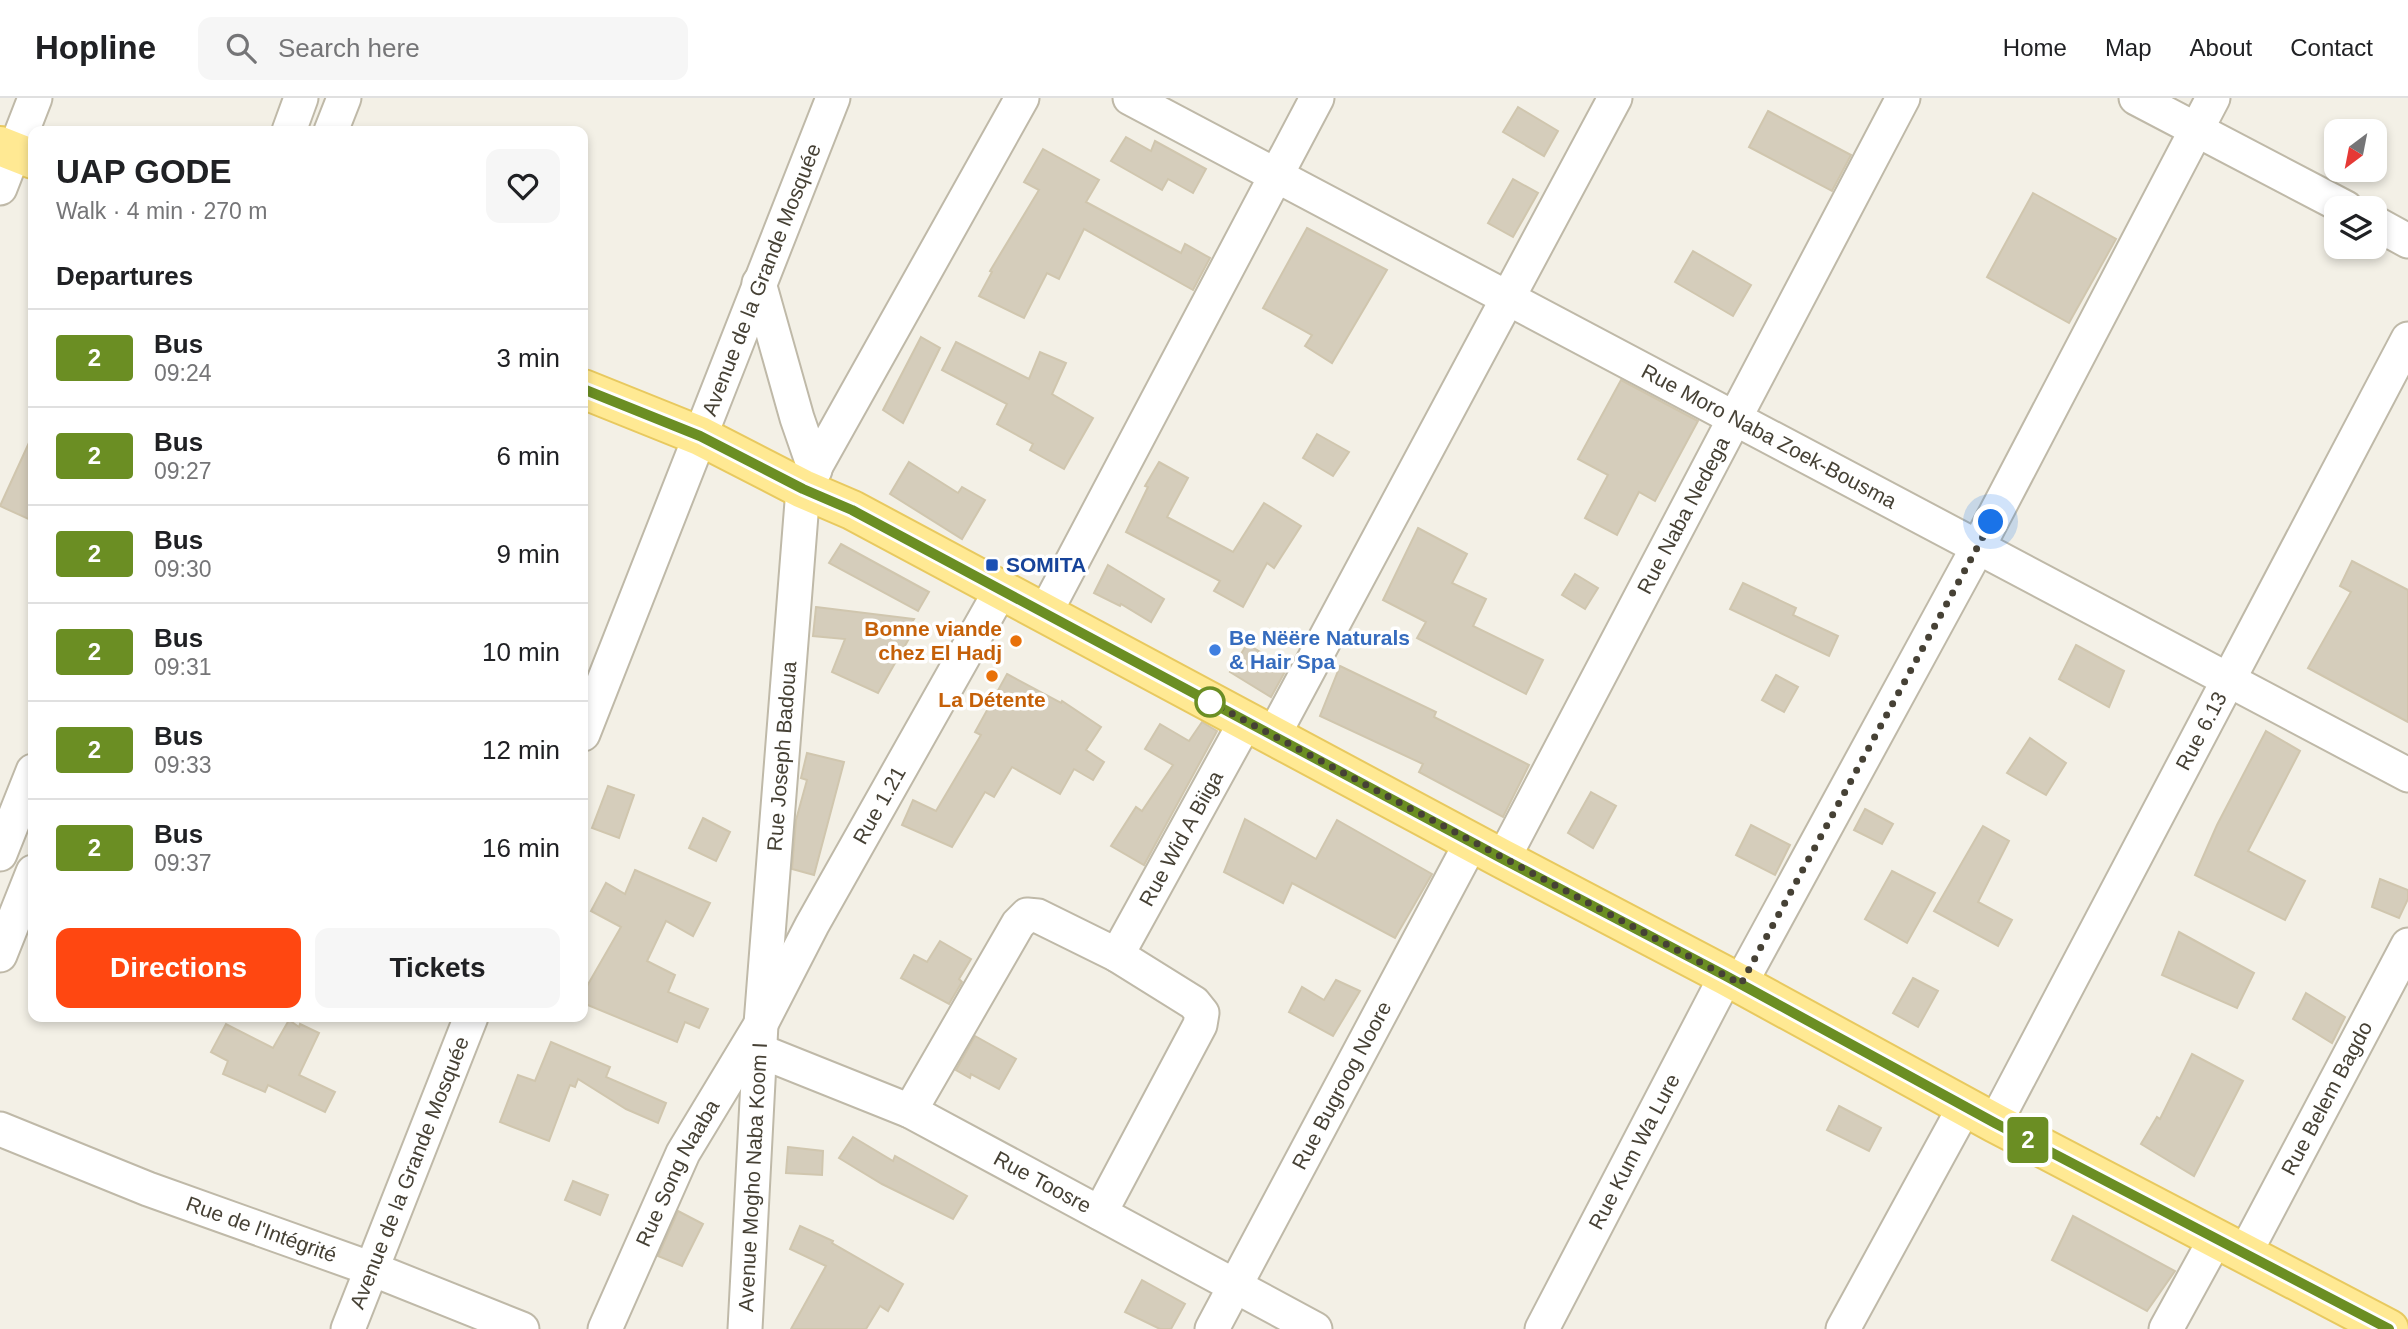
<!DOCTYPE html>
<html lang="en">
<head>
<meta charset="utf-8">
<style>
  body { margin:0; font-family:Arial,sans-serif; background:#f6f6f6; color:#202124; height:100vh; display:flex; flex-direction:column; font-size:26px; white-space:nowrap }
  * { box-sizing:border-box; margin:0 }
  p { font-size:23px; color:#757577 }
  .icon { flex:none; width:38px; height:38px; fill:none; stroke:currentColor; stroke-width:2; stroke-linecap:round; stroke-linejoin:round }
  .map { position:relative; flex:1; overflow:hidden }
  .drawer { position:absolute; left:28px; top:28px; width:560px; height:896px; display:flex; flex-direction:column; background:#fff; border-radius:14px; box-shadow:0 4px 10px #0003 }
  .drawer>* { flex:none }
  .badge { padding:0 14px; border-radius:5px; font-size:24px; line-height:46px }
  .needle { width:46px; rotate:212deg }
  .tools { position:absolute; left:2324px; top:21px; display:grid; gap:14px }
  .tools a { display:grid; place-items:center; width:63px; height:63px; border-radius:14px; background:#fff; box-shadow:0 4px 10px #0003; font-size:35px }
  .you { position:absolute; width:35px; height:35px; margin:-18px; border:5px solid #fff; border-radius:50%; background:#1a73e8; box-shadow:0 0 0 10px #1a73e833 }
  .map>.badge { position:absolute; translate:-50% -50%; box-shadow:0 0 0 4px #fff }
  h2 { padding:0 28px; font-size:26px; line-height:63px }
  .round { display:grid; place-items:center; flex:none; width:74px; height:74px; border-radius:14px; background:#f6f6f6 }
  .overview { display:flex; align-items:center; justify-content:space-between; height:119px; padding:0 28px }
  h1 { font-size:33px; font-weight:700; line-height:52px }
  .action { display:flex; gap:14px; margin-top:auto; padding:14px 28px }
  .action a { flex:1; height:80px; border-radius:14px; background:#ff4711; color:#fff; font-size:28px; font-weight:700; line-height:80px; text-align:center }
  .action a+a { background:#f6f6f6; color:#202124 }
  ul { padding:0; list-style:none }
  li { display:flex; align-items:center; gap:21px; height:98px; padding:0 28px; border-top:2px solid #e0e0e0 }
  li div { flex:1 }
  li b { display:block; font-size:26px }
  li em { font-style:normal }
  li .badge { min-width:77px; font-weight:700; text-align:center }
  header { display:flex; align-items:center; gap:42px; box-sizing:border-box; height:98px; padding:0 35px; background:#fff; border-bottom:2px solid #e0e0e0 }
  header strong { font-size:33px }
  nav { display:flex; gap:38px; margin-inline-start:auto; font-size:24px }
  .search { width:490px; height:63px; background:#f6f6f6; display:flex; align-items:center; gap:18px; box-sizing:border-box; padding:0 24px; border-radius:14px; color:#757577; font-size:26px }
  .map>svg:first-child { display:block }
  .building { fill:#d5cdbb; stroke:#d0c6ae; stroke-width:2 }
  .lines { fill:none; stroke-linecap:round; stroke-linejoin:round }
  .minor-casing { stroke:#bfb9a8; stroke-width:37 }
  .major-casing { stroke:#e8c95f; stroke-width:42 }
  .minor { stroke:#fff; stroke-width:33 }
  .major { stroke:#ffe993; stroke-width:38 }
  .line-casing { stroke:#fff; stroke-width:16 }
  .line { stroke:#6b8e23; stroke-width:10 }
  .walk { stroke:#464135; stroke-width:7; stroke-dasharray:0 12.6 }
  .transit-dot { fill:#1a4fb4; stroke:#fff; stroke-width:2.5 }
  .food-dot { fill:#e8710a; stroke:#fff; stroke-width:2.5 }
  .shop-dot { fill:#3f7fe0; stroke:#fff; stroke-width:2.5 }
  .stop-dot { fill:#fff; stroke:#6b8e23; stroke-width:3.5 }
  .labels { text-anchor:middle; stroke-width:7; stroke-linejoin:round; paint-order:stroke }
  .street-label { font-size:21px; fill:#464135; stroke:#fff }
  .transit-label { font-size:21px; font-weight:bold; fill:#164399; stroke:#fff; text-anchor:start }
  .food-label { font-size:21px; font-weight:bold; fill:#c56008; stroke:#fff; text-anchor:end }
  .shop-label { font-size:21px; font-weight:bold; fill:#366cbe; stroke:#fff; text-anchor:start }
</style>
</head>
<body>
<header>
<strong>Hopline</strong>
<div class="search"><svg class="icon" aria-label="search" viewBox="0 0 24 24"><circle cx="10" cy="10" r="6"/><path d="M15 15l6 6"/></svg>Search here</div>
<nav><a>Home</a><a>Map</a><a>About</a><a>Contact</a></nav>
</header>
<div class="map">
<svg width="2408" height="1231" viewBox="0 0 2408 1231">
  <rect width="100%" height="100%" fill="#f3f0e6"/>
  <g class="building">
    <polygon points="1518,9 1558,33 1544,58 1503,34"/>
    <polygon points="1768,13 1851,57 1832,93 1749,49"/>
    <polygon points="1126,39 1151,53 1155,43 1206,71 1193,95 1168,81 1162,92 1111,63"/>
    <polygon points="1043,51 1099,82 1086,104 1181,155 1185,146 1210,160 1193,192 1084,131 1059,181 1047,175 1024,220 979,198 992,174 990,173 1039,92 1024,84"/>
    <polygon points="1513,81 1538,95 1513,139 1488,125"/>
    <polygon points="2033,95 2116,141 2069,225 1987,179"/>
    <polygon points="1307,130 1387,172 1332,265 1305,248 1312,237 1263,210"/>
    <polygon points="1693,153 1751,187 1733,218 1675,184"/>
    <polygon points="921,239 940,250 903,325 883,312"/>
    <polygon points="956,244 1029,281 1040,254 1066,265 1052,296 1093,320 1064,371 1030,352 1033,346 997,326 1007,306 942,272"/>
    <polygon points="1621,282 1698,323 1655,403 1639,394 1617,437 1585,420 1608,377 1578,361"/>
    <polygon points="33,336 33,423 0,408"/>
    <polygon points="1317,336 1349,354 1333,378 1303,360"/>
    <polygon points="909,364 958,395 962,389 985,402 962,441 890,396"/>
    <polygon points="1159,364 1188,380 1167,419 1233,454 1264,405 1301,428 1274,470 1267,465 1243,509 1214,493 1220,483 1126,434 1148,389 1145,388"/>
    <polygon points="1418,430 1467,456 1452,485 1486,501 1473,528 1543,562 1526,596 1417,540 1426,524 1383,502"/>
    <polygon points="841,446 929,494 918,513 829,465"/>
    <polygon points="2352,463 2408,492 2408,624 2308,570 2351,494 2340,488"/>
    <polygon points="1108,467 1164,501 1151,524 1121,506 1120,508 1094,495"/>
    <polygon points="1575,476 1598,490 1585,511 1562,497"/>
    <polygon points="1743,485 1796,510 1793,517 1838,538 1829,558 1730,511"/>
    <polygon points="816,509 914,521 906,534 911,537 878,595 832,574 845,541 813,538"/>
    <polygon points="1247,546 1287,570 1271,599 1230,574"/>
    <polygon points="2076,547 2124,573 2109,609 2059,581"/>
    <polygon points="1340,568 1436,614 1434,619 1529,667 1503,719 1419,674 1423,666 1320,618"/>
    <polygon points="1007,576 1061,605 1062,603 1101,629 1086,652 1104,664 1093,682 1074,671 1060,696 1012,669 994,699 985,694 952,749 902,727 913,702 936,713 981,637 975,634"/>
    <polygon points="1776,577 1798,589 1784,614 1762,602"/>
    <polygon points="1202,624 1217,633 1144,767 1111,748 1136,709 1142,713 1173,667 1145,651 1160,626 1189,643"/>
    <polygon points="2266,633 2300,653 2248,753 2305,783 2285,822 2195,777 2217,727"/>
    <polygon points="2030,640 2066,665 2046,697 2007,675"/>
    <polygon points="807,655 844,664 814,777 792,771 796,722 807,682 801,680"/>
    <polygon points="608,688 634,697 619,740 592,730"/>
    <polygon points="1591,694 1616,708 1593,750 1568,735"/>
    <polygon points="1865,711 1893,726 1882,746 1854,732"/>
    <polygon points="703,720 730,734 716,763 689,750"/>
    <polygon points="1245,721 1316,761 1337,722 1432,776 1395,840 1292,785 1283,805 1224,774"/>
    <polygon points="1751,727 1790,747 1775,777 1736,757"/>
    <polygon points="1983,728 2009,743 1978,804 2012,822 1998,848 1934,813"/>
    <polygon points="635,772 710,805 693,838 666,823 647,863 675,877 668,894 708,911 699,930 685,924 677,944 583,905 583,895 621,829 591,813 606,785 625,796"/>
    <polygon points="1892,773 1935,795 1907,845 1865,821"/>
    <polygon points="2380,781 2408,792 2408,801 2399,820 2372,809"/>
    <polygon points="2179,834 2254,875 2237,910 2162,877"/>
    <polygon points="940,843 971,861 959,881 962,884 949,906 901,880 914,857 927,864"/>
    <polygon points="1913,880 1938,893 1918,929 1893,915"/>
    <polygon points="1336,882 1360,893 1333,938 1289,914 1302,889 1324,902"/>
    <polygon points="2306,895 2345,919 2332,945 2293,921"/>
    <polygon points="289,922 299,929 300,926 319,935 299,977 335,994 325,1014 268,987 265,994 223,976 228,963 211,954 226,926 273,950"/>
    <polygon points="975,938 1016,961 999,991 971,976 970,980 956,972"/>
    <polygon points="551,944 610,969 606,979 666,1005 658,1025 626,1011 578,981 575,989 570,987 549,1043 500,1024 518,977 535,983"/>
    <polygon points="2192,956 2243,983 2194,1078 2141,1046 2157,1019 2160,1021"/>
    <polygon points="1839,1008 1881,1030 1869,1053 1827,1032"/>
    <polygon points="853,1039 893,1063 895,1058 967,1098 953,1121 882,1086 839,1060"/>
    <polygon points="788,1049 823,1053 822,1077 786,1075"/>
    <polygon points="573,1083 608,1097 600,1117 565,1102"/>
    <polygon points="678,1113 703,1126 682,1168 658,1158"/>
    <polygon points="2073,1118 2175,1173 2147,1213 2052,1162"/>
    <polygon points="800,1128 833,1143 832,1145 903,1186 888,1213 880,1208 866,1231 791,1231 826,1168 790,1151"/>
    <polygon points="1142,1182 1185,1206 1171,1231 1160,1231 1125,1214"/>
  </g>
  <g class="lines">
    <g class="minor-casing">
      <g id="minor">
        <path id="s1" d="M1130,0l1278,677"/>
        <polyline points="2136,0 2346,110"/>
        <polyline points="289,33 301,0"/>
        <polyline points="331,33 344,0"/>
        <polyline points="0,90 35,0"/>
        <polyline points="2375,125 2408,143"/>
        <polyline points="759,185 797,320 815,372"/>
        <polyline points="1045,515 1317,0"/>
        <path id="s2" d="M583,636l250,-636"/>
        <polyline points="1273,638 1615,0"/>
        <polyline points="0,756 33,673"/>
        <path id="s3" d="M1503,761l400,-761"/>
        <polyline points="0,857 33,774"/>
        <path id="s4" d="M1117,857l129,-234"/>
        <polyline points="1740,886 1978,449 2213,0"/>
        <path id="s5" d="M760,953l150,60 405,218"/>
        <polyline points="910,1013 1018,826 1027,817 1038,818 1117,857 1194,905 1202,915 1200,927 1100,1115"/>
        <path id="s6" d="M1995,1025l413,-784"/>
        <path id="s7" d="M0,1031l148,60 224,80 150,60"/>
        <path id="s8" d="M2245,1155l163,-308"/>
        <path id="s9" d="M348,1231l123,-312"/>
        <path id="s10" d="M605,1231l78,-176 78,-129 51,-99 189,-335"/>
        <path id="s11" d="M745,1231l16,-305 42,-535 219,-391"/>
        <path id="s12" d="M1212,1231l259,-486"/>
        <path id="s13" d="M1542,1231l184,-353"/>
        <polyline points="1843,1231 1965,1008"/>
        <polyline points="2166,1231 2216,1140"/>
      </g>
    </g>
    <g class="major-casing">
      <g id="major">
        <polyline points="0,48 33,61"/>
        <polyline points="583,291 700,338 803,391 852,412 1503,761 1726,878 1995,1025 2389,1231"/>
      </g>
    </g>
    <use href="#minor" class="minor"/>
    <use href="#major" class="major"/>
  </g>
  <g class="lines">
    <g class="line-casing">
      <polyline id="line" points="583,291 700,338 803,391 852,412 1503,761 1726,878 1995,1025 2389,1231"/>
    </g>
    <use href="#line" class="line"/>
    <polyline class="walk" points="1210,604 1741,886 1991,424"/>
  </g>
  <rect class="transit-dot" x="985" y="460" width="14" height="14" rx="3.5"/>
  <g class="food-dot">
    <circle cx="1016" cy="543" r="7"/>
    <circle cx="992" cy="578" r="7"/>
  </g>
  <circle class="shop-dot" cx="1215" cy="552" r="7"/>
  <circle class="stop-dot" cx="1210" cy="604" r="14"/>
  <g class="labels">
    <g class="street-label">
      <text dy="7" stroke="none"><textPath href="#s2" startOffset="488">Avenue de la Grande Mosquée</textPath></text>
      <text dy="7" stroke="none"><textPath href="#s1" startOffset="723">Rue Moro Naba Zoek-Bousma</textPath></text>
      <text dy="7" stroke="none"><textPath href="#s3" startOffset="388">Rue Naba Nedega</textPath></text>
      <text dy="7" stroke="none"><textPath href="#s6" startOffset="443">Rue 6.13</textPath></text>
      <text dy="7" stroke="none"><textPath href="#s11" startOffset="574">Rue Joseph Badoua</textPath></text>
      <text dy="7" stroke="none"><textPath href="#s10" startOffset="592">Rue 1.21</textPath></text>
      <text dy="7" stroke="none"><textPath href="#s4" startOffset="133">Rue Wid A Biiga</textPath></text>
      <text dy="7" stroke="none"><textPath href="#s12" startOffset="276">Rue Bugroog Noore</textPath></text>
      <text dy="7" stroke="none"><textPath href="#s8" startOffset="175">Rue Belem Bagdo</textPath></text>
      <text dy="7" stroke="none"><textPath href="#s13" startOffset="200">Rue Kum Wa Lure</textPath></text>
      <text dy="7" stroke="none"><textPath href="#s9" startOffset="168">Avenue de la Grande Mosquée</textPath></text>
      <text dy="7" stroke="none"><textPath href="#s10" startOffset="172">Rue Song Naaba</textPath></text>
      <text dy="7" stroke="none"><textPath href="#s11" startOffset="152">Avenue Mogho Naba Koom I</textPath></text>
      <text dy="7" stroke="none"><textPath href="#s5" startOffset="312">Rue Toosre</textPath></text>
      <text dy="7" stroke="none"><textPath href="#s7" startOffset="280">Rue de l'Intégrité</textPath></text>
    </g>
    <g class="transit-label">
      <text x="1006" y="474">SOMITA</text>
    </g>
    <g class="food-label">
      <text x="1002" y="538">Bonne viande<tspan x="1002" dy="24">chez El Hadj</tspan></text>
      <text x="992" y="609" text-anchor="middle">La Détente</text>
    </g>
    <g class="shop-label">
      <text x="1229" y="547">Be Nëëre Naturals<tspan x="1229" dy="24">&amp; Hair Spa</tspan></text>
    </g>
  </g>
</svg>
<div class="tools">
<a><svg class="needle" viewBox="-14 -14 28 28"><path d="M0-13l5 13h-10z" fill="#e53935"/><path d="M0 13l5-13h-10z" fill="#757577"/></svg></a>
<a><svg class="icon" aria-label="layers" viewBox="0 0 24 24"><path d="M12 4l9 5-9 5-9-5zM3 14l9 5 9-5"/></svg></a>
</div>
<div class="you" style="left:1991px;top:424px"></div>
<b class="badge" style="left:2028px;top:1042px;background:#6b8e23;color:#fff">2</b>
<section class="drawer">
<div class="overview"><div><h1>UAP GODE</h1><p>Walk · 4 min · 270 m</p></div><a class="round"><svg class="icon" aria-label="heart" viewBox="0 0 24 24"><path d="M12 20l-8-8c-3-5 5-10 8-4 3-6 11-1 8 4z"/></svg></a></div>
<h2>Departures</h2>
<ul>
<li><span class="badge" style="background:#6b8e23;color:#fff">2</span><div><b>Bus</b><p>09:24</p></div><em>3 min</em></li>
<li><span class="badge" style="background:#6b8e23;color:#fff">2</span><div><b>Bus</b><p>09:27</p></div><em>6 min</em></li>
<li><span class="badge" style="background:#6b8e23;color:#fff">2</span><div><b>Bus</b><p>09:30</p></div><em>9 min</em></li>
<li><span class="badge" style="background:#6b8e23;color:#fff">2</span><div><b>Bus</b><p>09:31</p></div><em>10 min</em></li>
<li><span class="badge" style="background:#6b8e23;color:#fff">2</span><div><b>Bus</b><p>09:33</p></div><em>12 min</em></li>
<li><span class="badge" style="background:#6b8e23;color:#fff">2</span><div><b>Bus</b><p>09:37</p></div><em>16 min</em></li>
</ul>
<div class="action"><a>Directions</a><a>Tickets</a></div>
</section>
</div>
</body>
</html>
